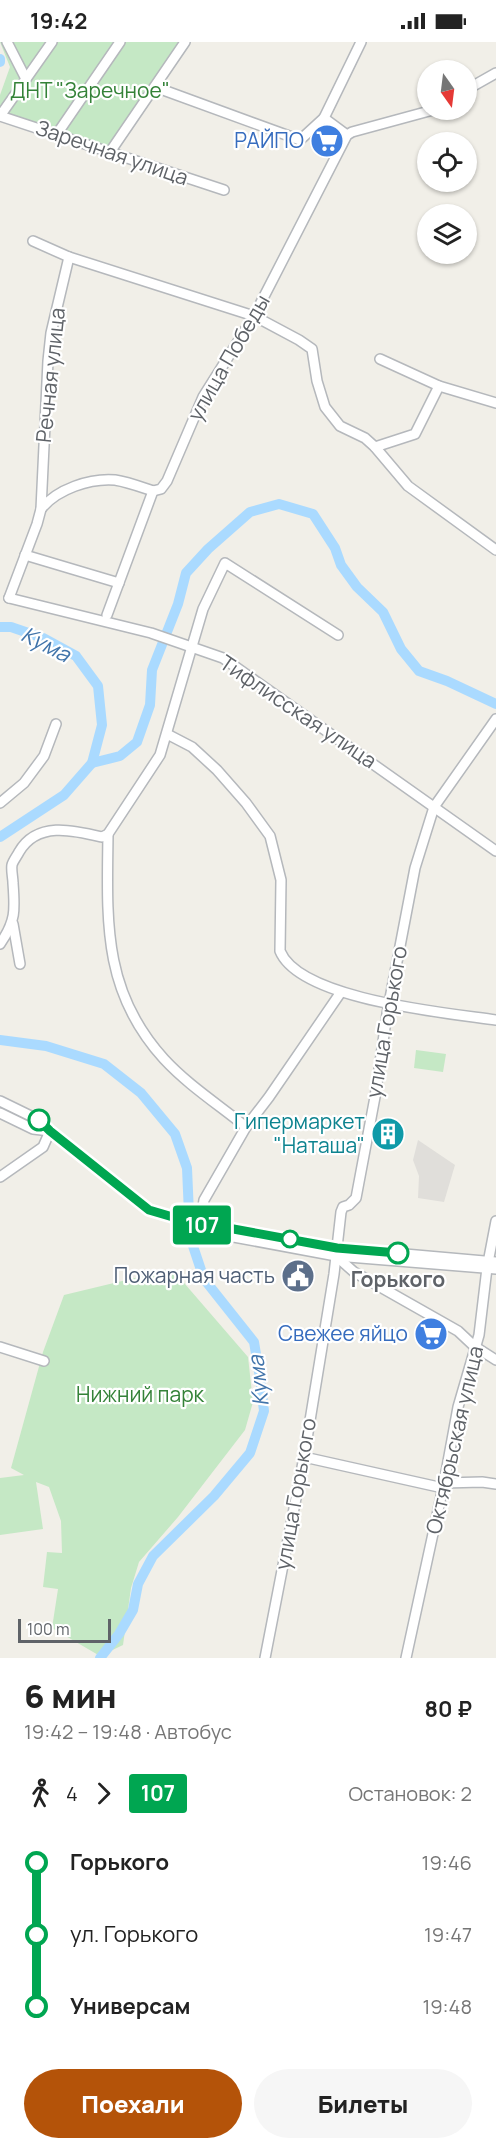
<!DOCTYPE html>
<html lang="ru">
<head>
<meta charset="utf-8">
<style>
  body { margin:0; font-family:Manrope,sans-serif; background:#f6f6f6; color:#222; height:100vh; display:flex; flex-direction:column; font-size:22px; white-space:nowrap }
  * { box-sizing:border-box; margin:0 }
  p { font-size:20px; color:#767676 }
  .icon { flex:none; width:33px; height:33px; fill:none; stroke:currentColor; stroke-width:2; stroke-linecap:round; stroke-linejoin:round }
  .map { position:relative; height:1616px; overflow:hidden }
  .sheet { display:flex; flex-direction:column; background:#fff; flex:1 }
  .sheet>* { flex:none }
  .badge { padding:0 12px; border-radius:4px; font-size:21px; line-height:39px }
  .needle { width:39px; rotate:166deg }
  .controls { position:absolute; left:417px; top:18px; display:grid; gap:12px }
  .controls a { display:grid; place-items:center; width:60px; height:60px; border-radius:50%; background:#fff; box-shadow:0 2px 4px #0004; font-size:30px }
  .scale { position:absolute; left:18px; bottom:15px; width:93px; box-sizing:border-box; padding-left:6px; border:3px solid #5f6368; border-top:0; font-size:16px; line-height:21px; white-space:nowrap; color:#5f6368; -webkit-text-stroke:4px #fff; paint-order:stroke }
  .map>.badge { position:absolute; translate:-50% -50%; box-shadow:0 0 0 3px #fff }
  .legs { display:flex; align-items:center; gap:9px; height:66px; padding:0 24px; font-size:20px }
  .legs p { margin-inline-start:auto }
  .summary { display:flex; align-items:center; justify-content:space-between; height:102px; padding:0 24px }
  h1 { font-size:33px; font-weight:800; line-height:45px }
  .action { display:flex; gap:12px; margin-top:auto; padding:12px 24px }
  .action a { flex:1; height:69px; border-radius:36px; background:#b45309; color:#fff; font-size:24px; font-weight:800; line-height:69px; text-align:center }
  .action a+a { background:#f6f6f6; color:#222 }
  ul { padding:0 24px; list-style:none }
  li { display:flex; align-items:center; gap:21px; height:72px; font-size:22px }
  li i { display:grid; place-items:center; width:9px; height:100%; margin:0 8px; background:currentColor }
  li i::after { content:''; width:15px; height:15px; margin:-8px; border:4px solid; border-radius:50%; background:#fff }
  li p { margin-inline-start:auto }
  li:first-child i { background:linear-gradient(#0000 50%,currentColor 0) }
  li:last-child i { background:linear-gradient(currentColor 50%,#0000 0) }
  .status { display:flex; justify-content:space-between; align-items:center; height:42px; padding:0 30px; background:#fff; direction:ltr }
  .status svg { height:16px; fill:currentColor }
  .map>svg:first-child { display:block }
  .industrial { fill:#e0deda }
  .green { fill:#c5e8c5 }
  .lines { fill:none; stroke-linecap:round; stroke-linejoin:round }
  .river { stroke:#aadaff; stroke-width:10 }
  .minor-casing { stroke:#b5b8bc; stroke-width:12 }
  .minor { stroke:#fff; stroke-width:9 }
  .line-1-casing { stroke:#fff; stroke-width:14 }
  .line-1 { stroke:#00a651; stroke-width:9 }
  .stop-1-dot { fill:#fff; stroke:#00a651; stroke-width:3 }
  .labels { text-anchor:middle; stroke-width:4.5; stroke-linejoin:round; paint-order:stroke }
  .park-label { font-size:21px; fill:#348238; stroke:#fff }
  .shop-label { font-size:21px; fill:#366cbe; stroke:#fff; text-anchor:end }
  .street-label { font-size:21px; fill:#5f6368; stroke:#fff }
  .culture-label { font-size:21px; fill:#0d838f; stroke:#fff; text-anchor:end }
  .service-label { font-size:21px; fill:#4e5e75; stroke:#fff; text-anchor:end }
  .stop-label { font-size:21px; font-weight:bold; fill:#5f6368; stroke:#fff }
  .water-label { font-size:22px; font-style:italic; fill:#4174aa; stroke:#fff }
</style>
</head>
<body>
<div class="status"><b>19:42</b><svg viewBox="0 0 49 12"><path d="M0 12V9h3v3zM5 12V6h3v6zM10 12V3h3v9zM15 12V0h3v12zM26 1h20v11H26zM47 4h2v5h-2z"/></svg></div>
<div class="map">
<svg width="496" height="1616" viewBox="0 0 496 1616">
  <rect width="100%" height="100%" fill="#f1efe8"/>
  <polygon class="industrial" points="418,1098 455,1123 444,1160 418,1156 419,1134 413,1118"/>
  <g class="green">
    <polygon points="0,0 189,0 109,107 0,71 0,53 10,25"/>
    <polygon points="416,1008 446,1012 443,1030 414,1026"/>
    <polygon points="172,1227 248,1315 253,1360 245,1388 178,1475 139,1520 131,1546 123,1603 100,1614 52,1586 58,1547 43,1545 47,1510 62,1511 61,1479 49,1445 36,1440 43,1487 0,1493 0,1436 24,1433 11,1426 43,1310 64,1253"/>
  </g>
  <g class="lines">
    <g class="river">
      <polyline points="0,17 0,20"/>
      <polyline points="0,585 11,585 43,596 76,614 98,644 102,683 92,721 64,753 0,795"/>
      <polyline points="92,721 120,714 137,700 150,663 152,628 178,562 186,531 208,507 250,470 279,462 313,472 335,506 341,523 357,545 383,570 401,607 419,629 447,639 496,662"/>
      <polyline points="0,998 46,1004 104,1022 141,1051 175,1092 187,1126 190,1195 204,1237 254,1300 260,1336 264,1369 250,1411 214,1454 153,1514 138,1542 133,1568 119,1592 100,1616"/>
    </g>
    <g class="minor-casing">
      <g id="minor">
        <polyline points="7,0 26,37"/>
        <polyline points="155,45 300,98 324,76"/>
        <polyline points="466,48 496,31"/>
        <polyline points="0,74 224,148"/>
        <polyline points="0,74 52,0"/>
        <polyline points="57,92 120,0"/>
        <polyline points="347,93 324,76 361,0"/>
        <polyline points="110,110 185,0"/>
        <polyline points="33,199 69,215"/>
        <polyline points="380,317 439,344 496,361"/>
        <polyline points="375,405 415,392 439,344"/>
        <polyline points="153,449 161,447 167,439 203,355 254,274 347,93 352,90 433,68"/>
        <path d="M41,467c16,-20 49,-31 74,-29 13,2 26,7 38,11"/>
        <polyline points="25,513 119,541"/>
        <polyline points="9,556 37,482 41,467 48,319 51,291 69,215 254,274 299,298 312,307 317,339 325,365 340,384 365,396 375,405 408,444 496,508"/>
        <polyline points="9,556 151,591 223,616 496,809"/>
        <polyline points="107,573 153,449"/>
        <path d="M167,692l25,13 25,23 29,33 24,33 11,44 -1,71c20,49 168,62 216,69"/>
        <polyline points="0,761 24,741 44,714 56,682"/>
        <path d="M108,792c-1,86 -6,157 56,225 24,26 55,46 82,68"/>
        <polyline points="13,882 20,922"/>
        <path d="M0,902c16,-23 15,-34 13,-61 0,-5 -2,-13 -1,-18 1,-4 5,-9 7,-13 18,-31 54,-22 83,-15l6,-3 52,-79 43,-146 22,-46 113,72"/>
        <polyline points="0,1059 39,1078 50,1089 149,1168 200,1183 217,1184 337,1206 496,1220"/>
        <polyline points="0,1071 33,1087 50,1089"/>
        <polyline points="0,1135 43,1105 50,1089"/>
        <polyline points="200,1183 212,1191 336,1214 496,1227"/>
        <polyline points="200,1183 204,1158 246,1085 269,1055 341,950"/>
        <polyline points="336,1214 354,1230 458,1289 474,1304 496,1318"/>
        <polyline points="0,1305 44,1319"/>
        <polyline points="304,1415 443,1446"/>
        <polyline points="444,1441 482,1440 496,1442"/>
        <polyline points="265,1616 304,1415 334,1232 341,1170 343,1165 349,1163 356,1156 375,1055 387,972 415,826 434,765 496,677"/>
        <polyline points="406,1616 444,1441 458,1365 479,1293 487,1226 496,1179"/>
      </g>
    </g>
    <use href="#minor" class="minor"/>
  </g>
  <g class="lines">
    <g class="line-1-casing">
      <polyline id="line-1" points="39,1078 50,1089 149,1168 200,1183 217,1184 337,1206 398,1211"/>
    </g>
    <use href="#line-1" class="line-1"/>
  </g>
  <defs>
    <g id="supermarket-disc" transform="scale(1.725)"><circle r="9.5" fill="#3f7fe0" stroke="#fff"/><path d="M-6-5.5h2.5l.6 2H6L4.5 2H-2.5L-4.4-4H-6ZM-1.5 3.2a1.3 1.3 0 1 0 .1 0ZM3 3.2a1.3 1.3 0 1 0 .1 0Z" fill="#fff"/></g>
    <g id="building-disc" transform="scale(1.725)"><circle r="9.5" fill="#0f9aa8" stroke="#fff"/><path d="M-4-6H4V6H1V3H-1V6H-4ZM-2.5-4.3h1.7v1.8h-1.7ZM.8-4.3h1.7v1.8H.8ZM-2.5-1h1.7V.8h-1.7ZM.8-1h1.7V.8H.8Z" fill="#fff"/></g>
    <g id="civic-disc" transform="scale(1.725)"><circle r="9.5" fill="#5c6f8a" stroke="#fff"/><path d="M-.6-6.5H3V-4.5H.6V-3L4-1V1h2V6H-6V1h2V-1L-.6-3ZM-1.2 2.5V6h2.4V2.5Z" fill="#fff"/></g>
  </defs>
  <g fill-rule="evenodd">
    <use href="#supermarket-disc" x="327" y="99"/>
    <use href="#building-disc" x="388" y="1092"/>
    <use href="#civic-disc" x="298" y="1234"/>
    <use href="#supermarket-disc" x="431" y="1292"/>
  </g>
  <g class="stop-1-dot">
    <circle cx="39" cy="1078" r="10"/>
    <circle cx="290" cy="1197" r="8"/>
    <circle cx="398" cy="1211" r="10"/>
  </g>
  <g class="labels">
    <g class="park-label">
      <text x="90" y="56">ДНТ "Заречное"</text>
      <text x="140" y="1360">Нижний парк</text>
    </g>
    <g class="shop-label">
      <text x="304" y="106">РАЙПО</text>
      <text x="408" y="1299">Свежее яйцо</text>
    </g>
    <g class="street-label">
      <text transform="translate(112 111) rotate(19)" y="7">Заречная улица</text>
      <text transform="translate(229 316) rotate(-60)" y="7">улица Победы</text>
      <text transform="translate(51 333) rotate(-84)" y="7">Речная улица</text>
      <text transform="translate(298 670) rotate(34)" y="7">Тифлисская улица</text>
      <text transform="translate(387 980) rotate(-80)" y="7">улица Горького</text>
      <text transform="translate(455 1398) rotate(-77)" y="7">Октябрьская улица</text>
      <text transform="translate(296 1452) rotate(-80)" y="7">улица Горького</text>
    </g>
    <g class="culture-label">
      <text x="365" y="1087">Гипермаркет<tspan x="365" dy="24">"Наташа"</tspan></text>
    </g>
    <g class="service-label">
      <text x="275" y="1241">Пожарная часть</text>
    </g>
    <g class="stop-label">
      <text x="398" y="1245">Горького</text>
    </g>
    <g class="water-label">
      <text transform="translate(46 602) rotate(27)" y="8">Кума</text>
      <text transform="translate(258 1339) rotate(-96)" y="8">Кума</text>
    </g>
  </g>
</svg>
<div class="controls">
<a><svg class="needle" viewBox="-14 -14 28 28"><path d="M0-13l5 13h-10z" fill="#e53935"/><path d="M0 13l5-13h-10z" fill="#767676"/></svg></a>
<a><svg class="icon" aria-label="locate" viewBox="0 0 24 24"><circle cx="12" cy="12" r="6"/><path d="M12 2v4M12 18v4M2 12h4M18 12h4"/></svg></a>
<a><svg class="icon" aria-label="layers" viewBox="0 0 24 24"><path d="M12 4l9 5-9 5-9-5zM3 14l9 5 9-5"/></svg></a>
</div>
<div class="scale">100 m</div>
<b class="badge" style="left:202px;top:1183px;background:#00a651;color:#fff">107</b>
</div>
<section class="sheet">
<div class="summary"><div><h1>6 мин</h1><p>19:42 – 19:48 · Автобус</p></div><b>80 ₽</b></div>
<div class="legs"><svg class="icon" aria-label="walk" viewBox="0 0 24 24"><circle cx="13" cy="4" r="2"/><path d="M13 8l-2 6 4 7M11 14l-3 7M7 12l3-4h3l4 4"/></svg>4<svg class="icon" aria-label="forward" viewBox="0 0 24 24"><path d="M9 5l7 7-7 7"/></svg><b class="badge" style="background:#00a651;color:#fff">107</b><p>Остановок: 2</p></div>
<ul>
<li><i style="color:#00a651"></i><b>Горького</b><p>19:46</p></li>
<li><i style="color:#00a651"></i><span>ул. Горького</span><p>19:47</p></li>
<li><i style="color:#00a651"></i><b>Универсам</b><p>19:48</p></li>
</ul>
<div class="action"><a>Поехали</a><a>Билеты</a></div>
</section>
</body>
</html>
